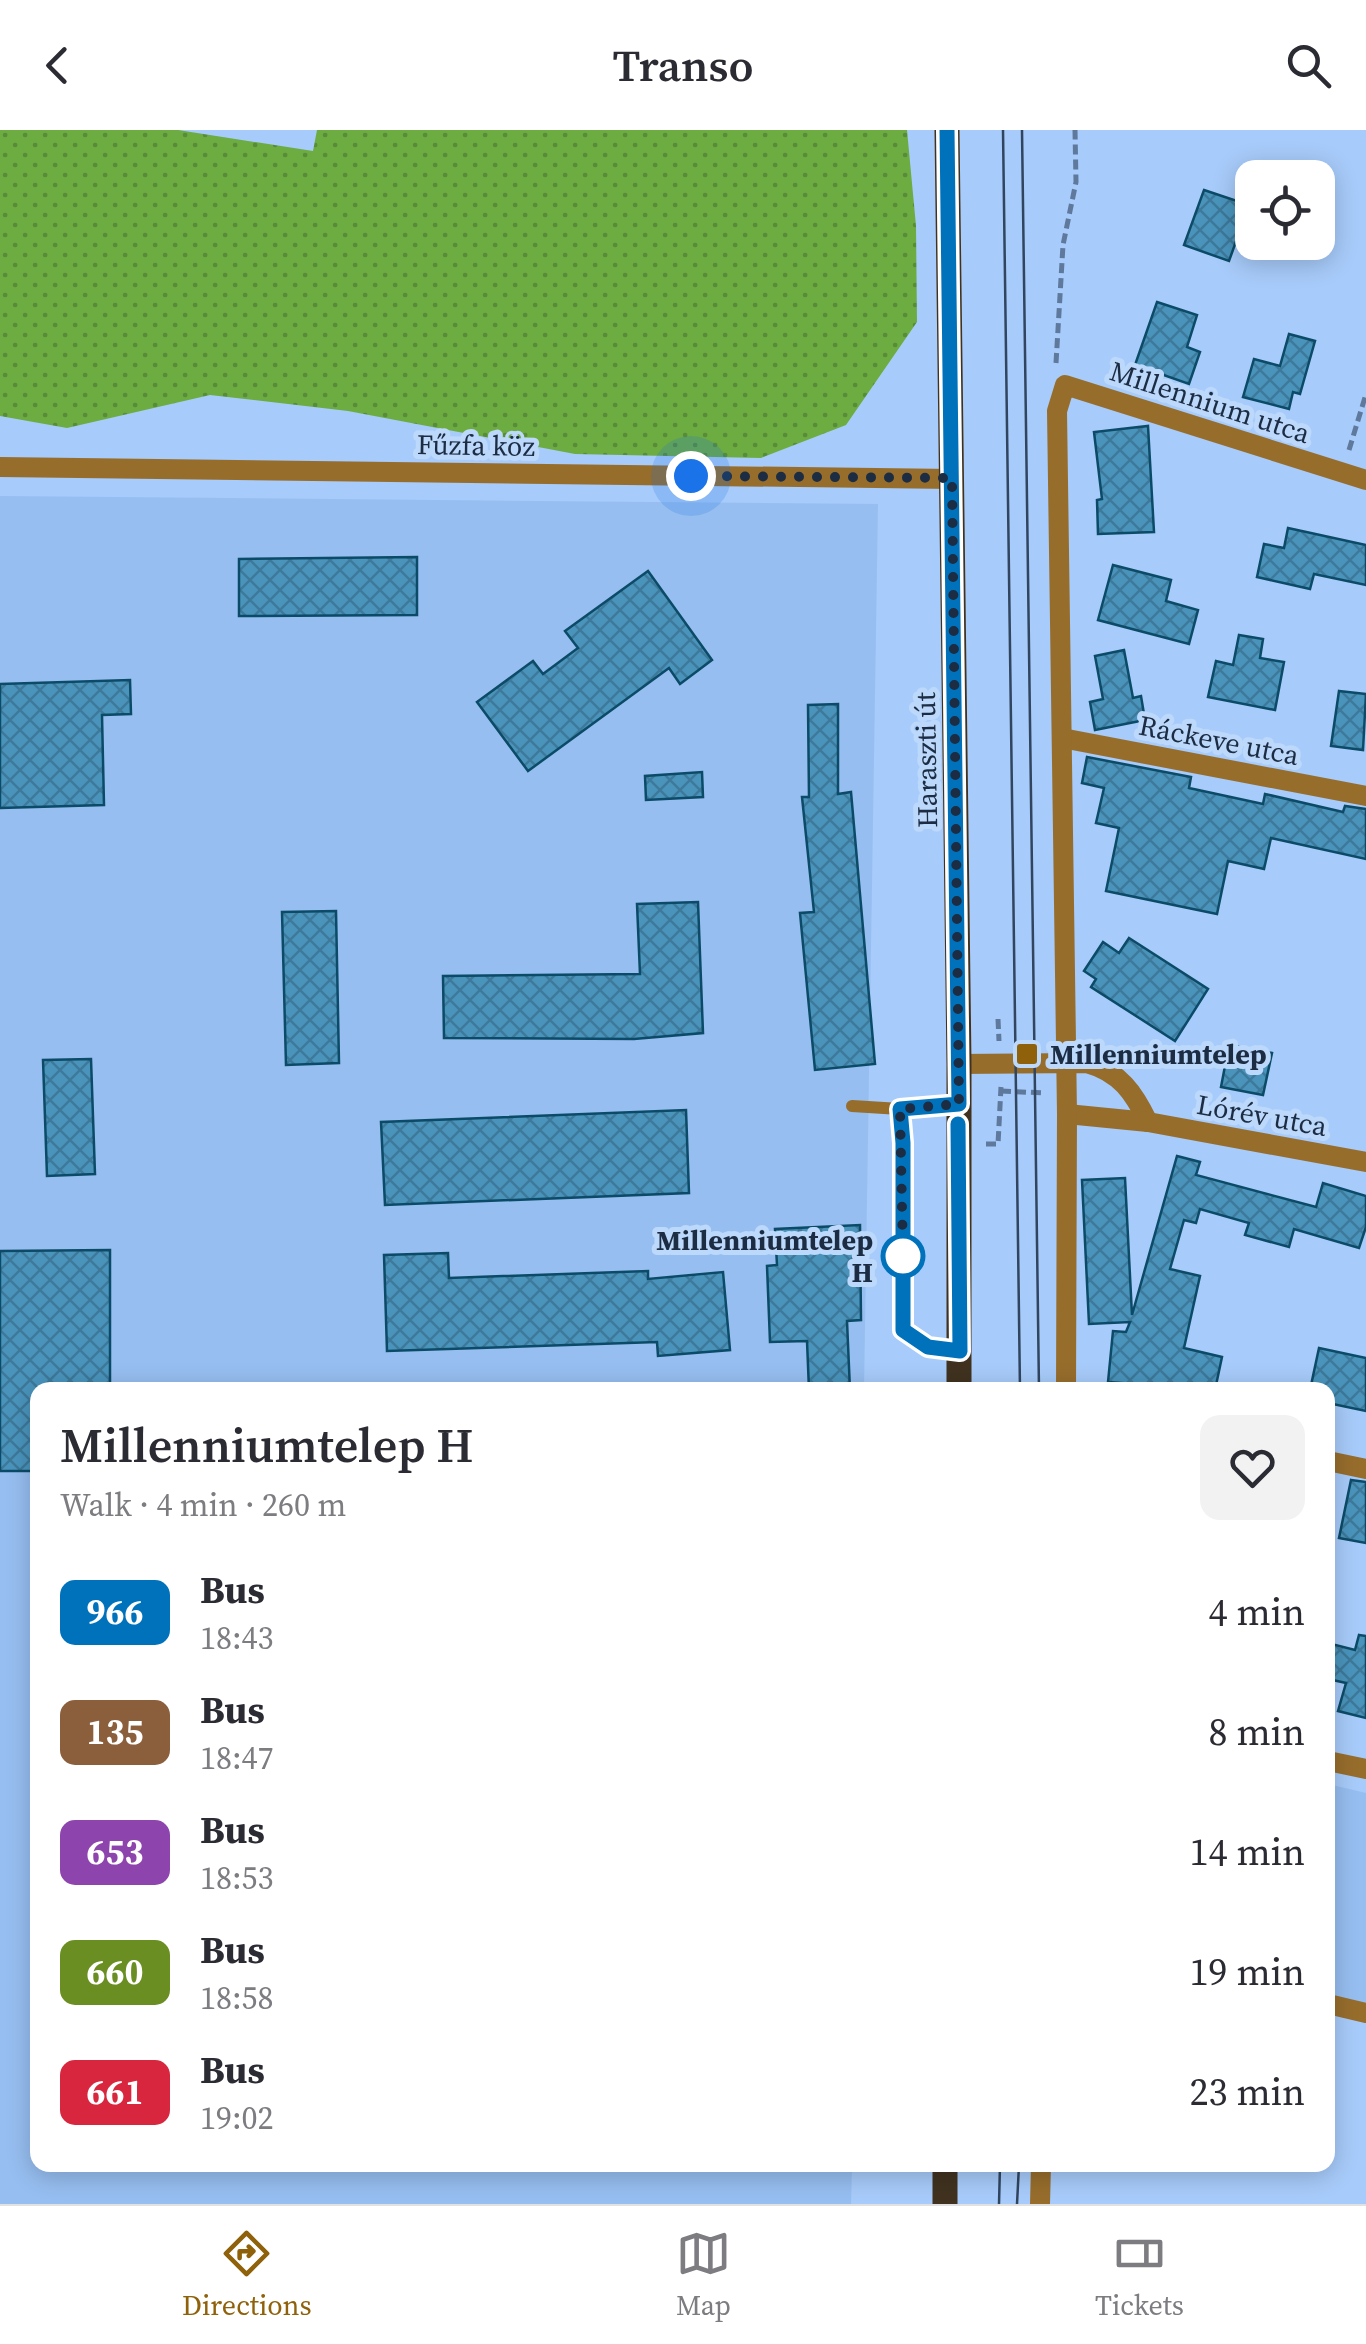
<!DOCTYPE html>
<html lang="en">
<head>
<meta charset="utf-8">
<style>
  body { margin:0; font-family:"Source Serif 4",serif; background:#f2f2f3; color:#2b2b33; height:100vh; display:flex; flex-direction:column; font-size:38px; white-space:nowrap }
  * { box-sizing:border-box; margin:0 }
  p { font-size:32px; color:#7c7c81 }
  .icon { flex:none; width:55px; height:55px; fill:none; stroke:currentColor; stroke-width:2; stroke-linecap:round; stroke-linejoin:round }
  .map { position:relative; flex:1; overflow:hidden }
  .side { position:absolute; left:30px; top:1252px; width:1305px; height:790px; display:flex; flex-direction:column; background:#fff; border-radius:20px; box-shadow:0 5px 25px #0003 }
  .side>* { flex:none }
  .badge { padding:0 20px; border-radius:15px; font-size:35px; line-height:65px }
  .tools { position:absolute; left:1235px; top:30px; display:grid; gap:20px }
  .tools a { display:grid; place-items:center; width:100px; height:100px; border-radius:20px; background:#fff; box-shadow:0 5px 25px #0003; font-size:50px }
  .you { position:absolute; width:50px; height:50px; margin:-25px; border:8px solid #fff; border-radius:50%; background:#1a73e8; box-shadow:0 0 0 15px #1a73e833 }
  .map>.badge { position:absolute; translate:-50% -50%; box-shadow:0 0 0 5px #fff }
  .round { display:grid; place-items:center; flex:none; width:105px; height:105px; border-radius:20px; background:#f2f2f3 }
  .headline { display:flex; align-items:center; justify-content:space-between; height:170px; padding:0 30px }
  h1 { font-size:48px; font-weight:600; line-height:75px }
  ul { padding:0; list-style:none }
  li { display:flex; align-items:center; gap:30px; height:120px; padding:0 30px }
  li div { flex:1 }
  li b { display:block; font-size:38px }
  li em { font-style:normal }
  li .badge { min-width:110px; font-weight:700; text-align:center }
  header { display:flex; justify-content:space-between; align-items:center; height:130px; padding:0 30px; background:#fff; font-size:45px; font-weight:600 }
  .menu { display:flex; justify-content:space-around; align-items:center; height:140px; border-top:2px solid #e1e1e2; background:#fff; font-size:28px; color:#7c7c81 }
  .menu a { display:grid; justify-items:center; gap:5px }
  .menu .on { color:#8f610b }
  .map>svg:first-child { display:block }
  .built { fill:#96bef0 }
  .grass { fill:url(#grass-dots) }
  .building { fill:url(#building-cross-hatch); stroke:#0c4b67; stroke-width:2.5 }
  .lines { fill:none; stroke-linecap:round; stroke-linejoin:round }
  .path { stroke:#5f799c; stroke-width:5; stroke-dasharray:10 5; stroke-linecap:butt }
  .service { stroke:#976d2c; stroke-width:12 }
  .minor { stroke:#976d2c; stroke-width:20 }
  .primary { stroke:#40321f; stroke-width:25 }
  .tram { stroke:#31455f; stroke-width:2.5 }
  .line-casing { stroke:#fff; stroke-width:22 }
  .line { stroke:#0072bc; stroke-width:15 }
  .walk { stroke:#1b2c43; stroke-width:10; stroke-dasharray:0 18 }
  .poi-dot { fill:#8f610b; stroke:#bcd8fb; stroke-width:4 }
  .stop-dot { fill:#fff; stroke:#0072bc; stroke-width:5 }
  .labels { text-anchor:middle; stroke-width:10; stroke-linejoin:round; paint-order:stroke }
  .street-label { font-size:28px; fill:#1b2c43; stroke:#bcd8fb }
  .poi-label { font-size:28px; font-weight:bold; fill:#1b2c43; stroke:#bcd8fb; text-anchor:start }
  .stop-label { font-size:28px; font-weight:bold; fill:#1b2c43; stroke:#bcd8fb; text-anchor:end }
</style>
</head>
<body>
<header><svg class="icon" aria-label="back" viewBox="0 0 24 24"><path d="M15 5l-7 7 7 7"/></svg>Transo<svg class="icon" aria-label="search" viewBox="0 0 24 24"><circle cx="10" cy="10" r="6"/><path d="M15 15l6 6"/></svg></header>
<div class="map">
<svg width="1366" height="2074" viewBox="0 0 1366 2074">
  <defs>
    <pattern id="grass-dots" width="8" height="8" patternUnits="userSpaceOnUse" patternTransform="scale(2.5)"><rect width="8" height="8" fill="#6cac41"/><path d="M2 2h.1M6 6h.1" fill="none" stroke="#588c38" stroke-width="1.8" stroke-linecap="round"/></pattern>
    <pattern id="building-cross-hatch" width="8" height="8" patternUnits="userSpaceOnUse" patternTransform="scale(2.5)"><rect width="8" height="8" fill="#4a94bc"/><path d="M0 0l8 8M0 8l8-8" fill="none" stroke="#3d799a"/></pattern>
  </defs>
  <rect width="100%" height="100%" fill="#a7cbfa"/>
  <g class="built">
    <polygon points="0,366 878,374 864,1260 38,1260 38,2035 852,2035 851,2074 0,2074"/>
    <polygon points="1328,1654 1366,1663 1366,1883 1328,1874"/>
  </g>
  <polygon class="grass" points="0,0 178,0 313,21 317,0 907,0 916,96 917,192 846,295 761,328 575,324 348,281 210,265 67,298 0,286"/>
  <g class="building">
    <polygon points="1204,60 1249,75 1229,131 1184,115"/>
    <polygon points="1157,172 1197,185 1187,217 1200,222 1189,254 1135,235"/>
    <polygon points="1289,204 1315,211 1300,264 1293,262 1289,279 1243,267 1254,229 1280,236"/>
    <polygon points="1148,296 1154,402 1098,404 1097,370 1102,369 1094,302"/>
    <polygon points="1288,398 1366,415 1366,455 1314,444 1310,459 1257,447 1264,414 1284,418"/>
    <polygon points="417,427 417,485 239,486 239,429"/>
    <polygon points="1113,435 1171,450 1166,471 1198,480 1189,514 1098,490"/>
    <polygon points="648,441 712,530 680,554 669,538 528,641 477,572 533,531 543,544 578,518 565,501"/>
    <polygon points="1239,505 1263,509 1260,528 1284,532 1275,580 1208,567 1216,531 1233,535"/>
    <polygon points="1124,520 1133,568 1141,566 1145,590 1095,600 1090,572 1103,569 1095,526"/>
    <polygon points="130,550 131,584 102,585 104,675 0,678 0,554"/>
    <polygon points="1339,561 1366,564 1363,620 1331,616"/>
    <polygon points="838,574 838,664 851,662 875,934 815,940 800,783 814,782 802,667 809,667 808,575"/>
    <polygon points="1087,627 1191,647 1189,658 1263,674 1265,664 1343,682 1345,676 1366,679 1366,729 1271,708 1264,739 1228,731 1217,784 1106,761 1119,698 1096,693 1104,658 1082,653"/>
    <polygon points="702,642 703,667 646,670 645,646"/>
    <polygon points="698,772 703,903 634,909 444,908 443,846 640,844 637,774"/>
    <polygon points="336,781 339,933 286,935 282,782"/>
    <polygon points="1129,808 1208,859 1175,911 1091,857 1096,849 1084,841 1103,812 1119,823"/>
    <polygon points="1229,915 1272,923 1263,965 1221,957"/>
    <polygon points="91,929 95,1044 47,1046 43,930"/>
    <polygon points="686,980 689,1063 385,1075 381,992"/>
    <polygon points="1177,1026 1200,1032 1196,1045 1316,1077 1323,1053 1366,1066 1366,1097 1359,1118 1294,1099 1289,1117 1245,1105 1249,1093 1200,1079 1196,1093 1184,1090 1170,1139 1200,1146 1184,1218 1222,1227 1215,1260 1108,1252 1113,1201 1126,1202 1130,1192 1089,1194 1082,1050 1125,1048 1132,1185"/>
    <polygon points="860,1095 861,1190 847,1191 850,1260 809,1260 807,1211 770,1212 767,1136 777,1135 775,1099"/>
    <polygon points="110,1120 110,1260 38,1260 38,1341 0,1341 0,1121"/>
    <polygon points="448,1123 449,1148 648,1141 648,1149 723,1142 730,1220 658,1226 657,1212 387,1221 384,1125"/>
    <polygon points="1319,1218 1366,1228 1366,1281 1328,1273 1328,1260 1310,1260"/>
    <polygon points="1351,1350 1366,1352 1366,1413 1339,1408"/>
    <polygon points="1359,1505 1366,1506 1366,1588 1338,1581 1346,1553 1328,1549 1328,1513 1355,1520"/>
  </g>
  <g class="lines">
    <g class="path">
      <polyline points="1056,233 1063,115 1076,52 1075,0"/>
      <polyline points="1349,320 1366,264"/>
      <polyline points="998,889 999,911"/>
      <polyline points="1001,961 1045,963"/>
      <polyline points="986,1014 998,1014 1001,957"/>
    </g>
    <g class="service">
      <polyline points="852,976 900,979 959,974"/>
      <polyline points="900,979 903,1013 903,1200 928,1217 960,1221"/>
    </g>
    <g class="minor">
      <polyline points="0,337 952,349"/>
      <polyline points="1062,608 1366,666"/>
      <path d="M959,934l128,-1c33,9 47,30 61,59"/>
      <polyline points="1067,984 1148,992 1366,1032"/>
      <polyline points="1066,1260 1067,984 1057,281 1065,255 1366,350"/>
      <polyline points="1328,1331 1366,1339"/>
      <polyline points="1328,1631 1366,1639"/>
      <polyline points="1328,1874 1366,1883"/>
      <polyline points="1040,2074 1041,2035"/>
    </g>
    <g class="primary">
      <polyline points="947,0 959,934 959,1260"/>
      <polyline points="945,2074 945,2035"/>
    </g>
    <g class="tram">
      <polyline points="1003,0 1020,1260"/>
      <polyline points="1022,0 1039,1260"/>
      <polyline points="999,2074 1000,2035"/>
      <polyline points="1017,2074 1019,2035"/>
    </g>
  </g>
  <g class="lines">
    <g class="line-casing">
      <polyline id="line" points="947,0 959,974 900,979 903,1013 903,1200 928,1217 960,1221 958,994"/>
    </g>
    <use href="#line" class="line"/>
    <polyline class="walk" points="691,346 952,348 959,974 900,979 903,1126"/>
  </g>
  <rect class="poi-dot" x="1015" y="912" width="24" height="24" rx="5"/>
  <circle class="stop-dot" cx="903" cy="1126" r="20"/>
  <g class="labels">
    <g class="street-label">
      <text transform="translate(1210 272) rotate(18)" y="10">Millennium utca</text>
      <text transform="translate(476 315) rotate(1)" y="10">Fűzfa köz</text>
      <text transform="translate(1219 610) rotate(11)" y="10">Ráckeve utca</text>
      <text transform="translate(926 630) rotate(-91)" y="10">Haraszti út</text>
      <text transform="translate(1262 985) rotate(10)" y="10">Lórév utca</text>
    </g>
    <g class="poi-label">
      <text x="1050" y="934">Millenniumtelep</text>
    </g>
    <g class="stop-label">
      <text x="873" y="1120">Millenniumtelep<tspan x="873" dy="32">H</tspan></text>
    </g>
  </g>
</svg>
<div class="tools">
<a><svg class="icon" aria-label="locate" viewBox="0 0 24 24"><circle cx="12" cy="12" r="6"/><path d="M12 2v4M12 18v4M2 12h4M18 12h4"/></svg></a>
</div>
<div class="you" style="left:691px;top:346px"></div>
<section class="side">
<div class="headline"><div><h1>Millenniumtelep H</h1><p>Walk · 4 min · 260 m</p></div><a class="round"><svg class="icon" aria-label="heart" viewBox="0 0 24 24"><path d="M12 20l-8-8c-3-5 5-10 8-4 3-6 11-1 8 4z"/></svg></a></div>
<ul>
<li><span class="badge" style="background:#0072bc;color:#fff">966</span><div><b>Bus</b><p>18:43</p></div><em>4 min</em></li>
<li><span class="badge" style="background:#8b5e3c;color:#fff">135</span><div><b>Bus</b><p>18:47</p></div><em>8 min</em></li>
<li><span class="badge" style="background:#8e44ad;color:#fff">653</span><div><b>Bus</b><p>18:53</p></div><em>14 min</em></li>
<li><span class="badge" style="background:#6b8e23;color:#fff">660</span><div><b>Bus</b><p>18:58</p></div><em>19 min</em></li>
<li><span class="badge" style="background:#d7263d;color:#fff">661</span><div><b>Bus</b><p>19:02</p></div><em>23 min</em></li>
</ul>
</section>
</div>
<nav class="menu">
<a class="on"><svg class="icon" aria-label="directions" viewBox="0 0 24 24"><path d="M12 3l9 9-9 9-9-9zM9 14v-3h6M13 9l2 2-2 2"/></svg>Directions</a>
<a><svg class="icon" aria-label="map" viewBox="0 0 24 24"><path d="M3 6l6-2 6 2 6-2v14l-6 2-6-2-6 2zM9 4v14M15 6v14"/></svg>Map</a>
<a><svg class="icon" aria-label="tickets" viewBox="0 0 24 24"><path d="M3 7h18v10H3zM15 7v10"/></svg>Tickets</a>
</nav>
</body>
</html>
